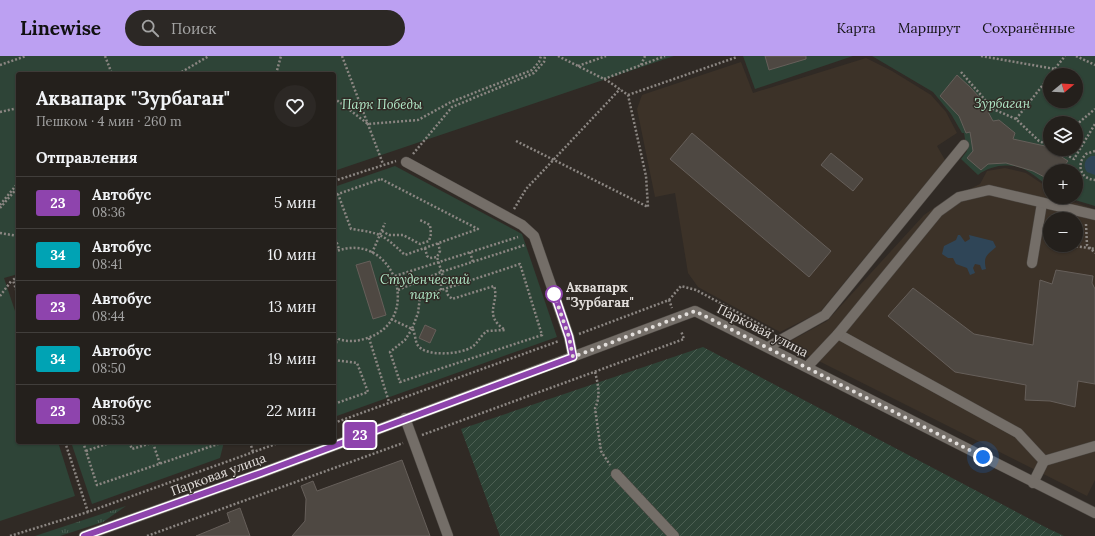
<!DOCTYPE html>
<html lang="ru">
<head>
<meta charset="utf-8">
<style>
  body { margin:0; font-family:Lora,serif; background:#2c2825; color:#f1f3f6; height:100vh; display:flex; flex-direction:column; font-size:15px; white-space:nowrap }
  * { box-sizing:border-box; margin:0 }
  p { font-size:13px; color:#a3a3a3 }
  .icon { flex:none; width:22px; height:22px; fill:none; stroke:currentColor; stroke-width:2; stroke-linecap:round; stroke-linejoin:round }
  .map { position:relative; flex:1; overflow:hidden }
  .side { position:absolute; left:16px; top:16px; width:320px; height:372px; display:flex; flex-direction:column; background:#24201c; border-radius:4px; box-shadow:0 1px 3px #0004,0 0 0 1px #413e3b }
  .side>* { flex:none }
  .badge { padding:0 8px; border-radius:3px; font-size:14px; line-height:26px }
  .needle { width:26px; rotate:72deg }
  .controls { position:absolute; left:1043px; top:12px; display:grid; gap:8px }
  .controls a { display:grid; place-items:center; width:40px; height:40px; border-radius:50%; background:#24201c; box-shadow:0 1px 3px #0004,0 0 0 1px #413e3b; font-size:20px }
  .you { position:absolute; width:20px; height:20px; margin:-10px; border:3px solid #fff; border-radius:50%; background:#1a73e8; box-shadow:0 0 0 6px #1a73e833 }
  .map>.badge { position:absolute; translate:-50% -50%; box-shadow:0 0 0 2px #fff }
  h2 { padding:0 20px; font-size:15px; line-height:36px }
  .round { display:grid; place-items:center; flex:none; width:42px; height:42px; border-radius:21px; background:#2c2825 }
  .headline { display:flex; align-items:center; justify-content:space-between; height:68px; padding:0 20px }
  h1 { font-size:19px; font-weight:700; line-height:30px }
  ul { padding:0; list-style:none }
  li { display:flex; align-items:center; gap:12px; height:52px; padding:0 20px; border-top:1px solid #413e3b }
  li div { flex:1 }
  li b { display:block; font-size:15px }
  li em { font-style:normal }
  li .badge { min-width:44px; font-weight:700; text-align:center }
  header { display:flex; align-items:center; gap:24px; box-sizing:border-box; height:56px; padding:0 20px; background:#bca0f2; color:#111 }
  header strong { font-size:19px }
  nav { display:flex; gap:22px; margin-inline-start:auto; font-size:14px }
  .search { width:280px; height:36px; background:#2c2825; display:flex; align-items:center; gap:10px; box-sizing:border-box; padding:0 14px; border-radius:22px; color:#a3a3a3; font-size:15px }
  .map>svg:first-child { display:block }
  .built { fill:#3c3228; fill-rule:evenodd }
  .grass { fill:url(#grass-tufts) }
  .park { fill:#2e4437; fill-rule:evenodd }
  .garden { fill:url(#garden-furrows) }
  .water { fill:#2f4557 }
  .building { fill:#4e4842; stroke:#665f5a }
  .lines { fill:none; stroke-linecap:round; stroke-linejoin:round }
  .minor-casing { stroke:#4d4843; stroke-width:11 }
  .path { stroke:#8b8682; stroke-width:2.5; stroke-dasharray:2 2; stroke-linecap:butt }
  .minor { stroke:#746e68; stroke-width:10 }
  .line-casing { stroke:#fff; stroke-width:9 }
  .line { stroke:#8e44ad; stroke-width:6 }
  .walk { stroke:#e2dedb; stroke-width:4; stroke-dasharray:0 7.2 }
  .stop-dot { fill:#fff; stroke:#8e44ad; stroke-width:2 }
  .labels { text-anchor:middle; stroke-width:3; stroke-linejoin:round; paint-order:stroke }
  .park-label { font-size:13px; font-style:italic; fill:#b1e8c7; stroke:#302a25 }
  .stop-label { font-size:13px; font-weight:bold; fill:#e2dedb; stroke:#302a25; text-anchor:start }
  .street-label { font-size:13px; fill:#e2dedb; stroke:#302a25 }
</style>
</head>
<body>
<header>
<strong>Linewise</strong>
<div class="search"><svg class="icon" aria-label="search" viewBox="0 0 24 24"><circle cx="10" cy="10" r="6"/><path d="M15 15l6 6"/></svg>Поиск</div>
<nav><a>Карта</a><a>Маршрут</a><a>Сохранённые</a></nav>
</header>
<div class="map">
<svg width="1095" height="480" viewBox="0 0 1095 480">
  <defs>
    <pattern id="grass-tufts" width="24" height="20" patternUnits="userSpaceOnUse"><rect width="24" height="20" fill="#2e4437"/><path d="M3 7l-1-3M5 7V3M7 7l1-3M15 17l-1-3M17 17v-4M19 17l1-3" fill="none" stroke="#4c5f53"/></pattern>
    <pattern id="garden-furrows" width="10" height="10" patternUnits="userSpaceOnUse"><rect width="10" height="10" fill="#2e4437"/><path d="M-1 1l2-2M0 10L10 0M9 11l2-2" fill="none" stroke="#4c5f53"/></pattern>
  </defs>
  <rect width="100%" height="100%" fill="#302a25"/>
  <g class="built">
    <polygon points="866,2 892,15 931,39 946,56 957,77 937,90 945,104 820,256 780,276 698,231 688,217 675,137 655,141 637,53 642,39 741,6 753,37"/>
    <path d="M1005,112l21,5 24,16v8h11l5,3 29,9v271l-8,16 -302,-152 42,-23 97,-106 17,-12 39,-19 7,-13zM1050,163h26v26h-26z"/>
  </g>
  <polygon class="grass" points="126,450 103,466 60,480 35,480"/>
  <g class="park">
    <polygon points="0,0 674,0 334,115 334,18 18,18 18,218 4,222 18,264 18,386 58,386 75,440 0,465"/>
    <polygon points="743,0 853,0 755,33"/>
    <path d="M872,0h223v150l-30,-9h11v-26h-26v16c-7,-4 -14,-11 -21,-15 -15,-10 -37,-8 -51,3l-17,-16 6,-8 -3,-18h-2l-11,-19 -18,-22zM1050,19h26v26h-26zM1050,67h26v26h-26z"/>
    <polygon points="395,110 522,178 557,281 334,361 334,131"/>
    <polygon points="71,386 224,386 220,402 92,448"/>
  </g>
  <polygon class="garden" points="703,291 1049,473 1064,480 500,480 461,373"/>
  <g class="water">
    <path d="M1091,100h4v19l-8,-3c-4,-6 -3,-12 4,-16z"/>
    <path d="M958,179h2l5,7 5,-3 -1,-4 24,6 3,6c-9,8 -13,9 -10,22l-4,1 -2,-5 -5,-1 -2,4 2,5 -5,2 -3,-7 -11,-4 -3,-6h-5l-6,-4 2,-8 12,-6z"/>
  </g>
  <g class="building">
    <polygon points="765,0 806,0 806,3 769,14"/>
    <polygon points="957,19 970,31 981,43 993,65 999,64 1015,77 1013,83 1045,90 1068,105 1060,115 1050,115 1050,124 1033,115 1006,107 988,108 981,114 967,102 973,95 970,76 966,77 959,60 940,40"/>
    <polygon points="692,77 831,195 809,221 670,103"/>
    <polygon points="831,97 863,123 853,135 821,109"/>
    <polygon points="370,205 386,259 373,263 356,209"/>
    <polygon points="1056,214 1093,220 1092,227 1095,233 1095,328 1078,325 1075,351 1050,345 1025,344 1026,329 955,316 888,260 913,232 974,278 1033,289 1040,224 1052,228"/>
    <polygon points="425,269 436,274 430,287 419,282"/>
    <polygon points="402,404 430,480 292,480 305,465 306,443 301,430 313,425 317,435"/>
    <polygon points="240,452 250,480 196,480 230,466 227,457"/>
  </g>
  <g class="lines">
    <g class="minor-casing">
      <g id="minor">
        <polyline points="406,106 522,169 534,180 569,281 573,301"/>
        <polyline points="1032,207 1042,147"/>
        <polyline points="838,278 1018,377 1044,405 1095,390"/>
        <polyline points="768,291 825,259 964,89"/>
        <polyline points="807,311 838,278 938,156 959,141 989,134 1095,159"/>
        <polyline points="405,362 448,480"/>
        <polyline points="616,418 674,480"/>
        <polyline points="1033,427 1044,405"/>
        <polyline points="84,480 261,417 695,255 1095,457"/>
      </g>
    </g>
    <g class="path">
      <polyline points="105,0 112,18"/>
      <polyline points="342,0 383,108"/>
      <polyline points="981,0 1055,13"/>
      <polyline points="1076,0 1095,9"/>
      <polyline points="0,9 26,0"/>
      <polyline points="641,9 645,0"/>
      <polyline points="578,10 606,0"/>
      <polyline points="961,16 993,53 1016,63 1039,85 1050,90"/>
      <polyline points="178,18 209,0"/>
      <polyline points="276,18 281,0"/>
      <polyline points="1050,19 1065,0"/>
      <polyline points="604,23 665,0"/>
      <polyline points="628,39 737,1"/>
      <polyline points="334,42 368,68 418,64 451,46 532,14 539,6 541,0"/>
      <polyline points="0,56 18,52"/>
      <polyline points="1016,63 1050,20"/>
      <polyline points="1076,69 1095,53"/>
      <polyline points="516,85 648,151 646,120 628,39 608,25 558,0"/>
      <polyline points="1055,93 1074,103 1095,68"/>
      <path d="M1095,95l-9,3c-10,10 -6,25 9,26"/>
      <polyline points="413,98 452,51 534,17 544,6 545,0"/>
      <path d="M381,123l97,50 -73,26c-22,-20 -23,-22 -54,-26l-13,-35z"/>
      <polyline points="334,125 396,105"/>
      <polyline points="0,149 18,127"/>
      <polyline points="0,152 18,131"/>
      <polyline points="514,153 526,133 620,33"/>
      <polyline points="1086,168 1087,189 1095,197"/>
      <polyline points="382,175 389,179 403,179 420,188 429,185 431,178 430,169 420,164"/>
      <polyline points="0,177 18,180"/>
      <polyline points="334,179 339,193"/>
      <polyline points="438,187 440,195 437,201 444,224 441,228 441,234"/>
      <polyline points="1068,189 1095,193"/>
      <polyline points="425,192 427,200 430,202 437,201"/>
      <path d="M334,196c61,-25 92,71 30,87 -10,3 -21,3 -30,-2"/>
      <polyline points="470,196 473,206"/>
      <polyline points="372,197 385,167"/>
      <polyline points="18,220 13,224 18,240"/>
      <polyline points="395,220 518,181"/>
      <polyline points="444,224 447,225 452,231"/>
      <polyline points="398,234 441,216 525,189"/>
      <polyline points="0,240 12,224"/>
      <polyline points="669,244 681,230 696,234 774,276"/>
      <polyline points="391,263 412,273 418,257 420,241 520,208 542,279 400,326 390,296 405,284 412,273"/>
      <path d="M413,273c2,5 2,10 4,15 7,14 45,10 55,3 6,-4 9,-12 15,-16l18,-1c-23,-16 -5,-27 -11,-44l-42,13 -4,-4 -2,-6"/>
      <polyline points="579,278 669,244 672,252"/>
      <polyline points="369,282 389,346"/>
      <polyline points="334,295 337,283"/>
      <polyline points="334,304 357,307 368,336 334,348"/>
      <path d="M595,316c3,12 6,24 0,36l6,43 9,14"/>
      <polyline points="334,367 559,285"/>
      <polyline points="422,379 684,283 681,275"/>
      <polyline points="65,386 88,456"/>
      <polyline points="83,386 97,429 218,388 217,386"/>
      <polyline points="129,386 132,393 155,386"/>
      <polyline points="250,386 253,396"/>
      <polyline points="153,387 160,408"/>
      <polyline points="86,395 112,386"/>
      <polyline points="10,480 88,456 281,386"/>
      <polyline points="147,480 403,387"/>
    </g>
    <use href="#minor" class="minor"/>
  </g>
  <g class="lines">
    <g class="line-casing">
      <polyline id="line" points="84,480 261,417 573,301 569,281 554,237"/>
    </g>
    <use href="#line" class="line"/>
    <polyline class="walk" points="554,238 569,281 573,301 695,255 983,401"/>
  </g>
  <circle class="stop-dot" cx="554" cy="238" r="8"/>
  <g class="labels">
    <g class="park-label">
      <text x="1002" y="52">Зурбаган</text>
      <text x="382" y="53">Парк Победы</text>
      <text x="425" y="228">Студенческий<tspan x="425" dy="15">парк</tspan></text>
    </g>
    <g class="stop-label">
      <text x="566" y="236">Аквапарк<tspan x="566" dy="15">"Зурбаган"</tspan></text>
    </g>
    <g class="street-label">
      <text transform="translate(763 274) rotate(27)" y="5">Парковая улица</text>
      <text transform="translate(218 418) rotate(-20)" y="5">Парковая улица</text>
    </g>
  </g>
</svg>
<div class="controls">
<a><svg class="needle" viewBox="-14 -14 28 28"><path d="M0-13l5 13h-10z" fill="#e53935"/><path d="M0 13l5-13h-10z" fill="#a3a3a3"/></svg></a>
<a><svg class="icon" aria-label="layers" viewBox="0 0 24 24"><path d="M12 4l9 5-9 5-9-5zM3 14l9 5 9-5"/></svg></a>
<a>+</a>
<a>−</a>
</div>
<div class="you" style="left:983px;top:401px"></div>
<b class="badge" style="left:360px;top:379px;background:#8e44ad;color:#fff">23</b>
<section class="side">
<div class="headline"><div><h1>Аквапарк &quot;Зурбаган&quot;</h1><p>Пешком · 4 мин · 260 m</p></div><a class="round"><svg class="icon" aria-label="heart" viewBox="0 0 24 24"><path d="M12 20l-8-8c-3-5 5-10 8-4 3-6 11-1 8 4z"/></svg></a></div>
<h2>Отправления</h2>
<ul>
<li><span class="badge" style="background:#8e44ad;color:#fff">23</span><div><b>Автобус</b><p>08:36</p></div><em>5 мин</em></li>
<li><span class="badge" style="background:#00a3b4;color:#fff">34</span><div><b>Автобус</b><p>08:41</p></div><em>10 мин</em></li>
<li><span class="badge" style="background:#8e44ad;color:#fff">23</span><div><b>Автобус</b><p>08:44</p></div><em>13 мин</em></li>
<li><span class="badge" style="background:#00a3b4;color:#fff">34</span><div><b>Автобус</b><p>08:50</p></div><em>19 мин</em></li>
<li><span class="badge" style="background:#8e44ad;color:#fff">23</span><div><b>Автобус</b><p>08:53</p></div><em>22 мин</em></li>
</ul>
</section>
</div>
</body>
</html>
